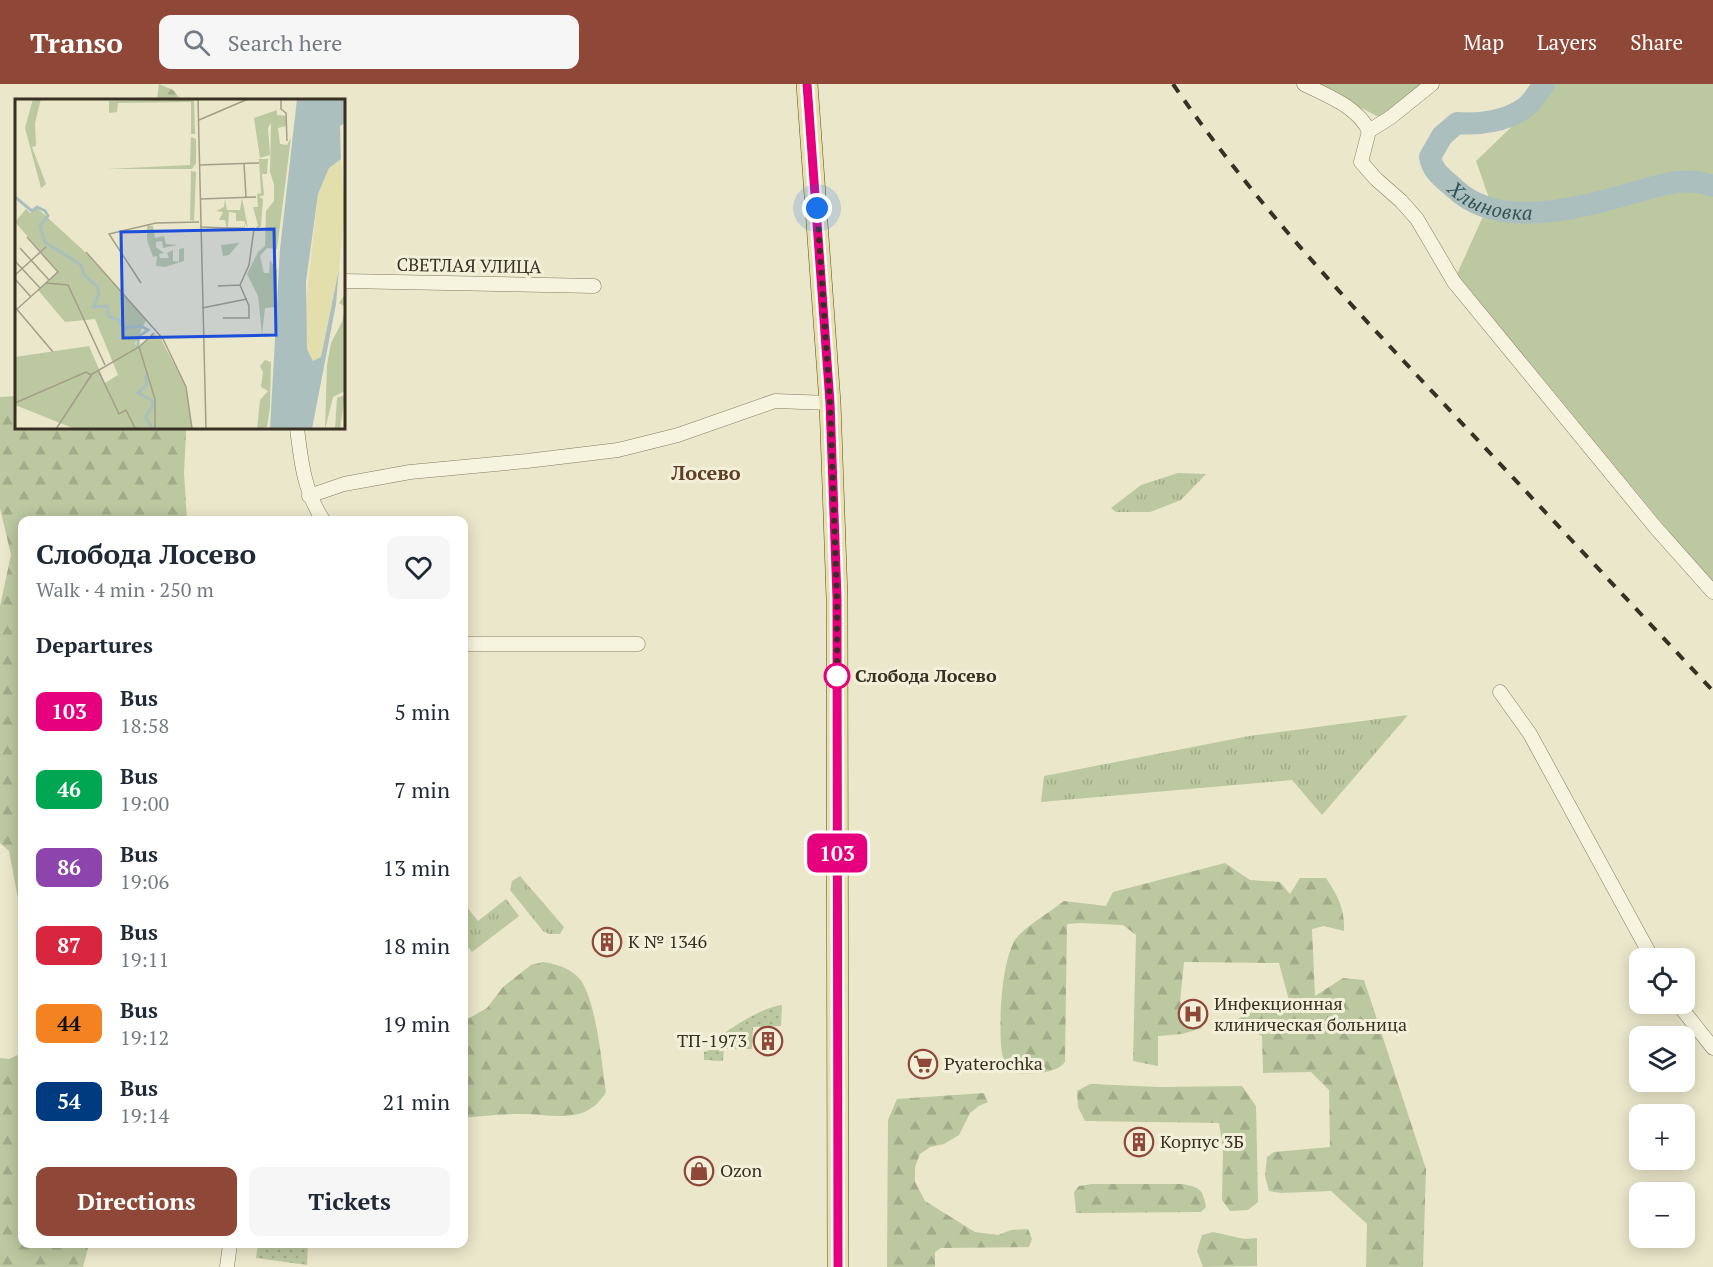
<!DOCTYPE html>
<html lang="en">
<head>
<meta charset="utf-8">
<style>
  body { margin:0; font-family:"PT Serif",serif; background:#f6f6f7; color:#1f2937; height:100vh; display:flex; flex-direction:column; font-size:22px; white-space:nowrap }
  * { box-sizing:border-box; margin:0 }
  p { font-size:20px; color:#747a83 }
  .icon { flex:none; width:33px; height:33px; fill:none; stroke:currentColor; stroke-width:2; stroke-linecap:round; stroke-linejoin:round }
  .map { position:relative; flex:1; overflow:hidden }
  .panel { position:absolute; left:18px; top:432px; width:450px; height:732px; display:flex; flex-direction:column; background:#fff; border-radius:12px; box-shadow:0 3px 15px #0003 }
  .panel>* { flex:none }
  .badge { padding:0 12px; border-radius:9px; font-size:21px; line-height:39px }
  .controls { position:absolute; left:1629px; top:864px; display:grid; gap:12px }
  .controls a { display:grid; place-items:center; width:66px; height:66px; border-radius:12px; background:#fff; box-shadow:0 3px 15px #0003; font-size:30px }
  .you { position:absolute; width:30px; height:30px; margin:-15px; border:4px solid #fff; border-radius:50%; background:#1a73e8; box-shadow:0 0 0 9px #1a73e833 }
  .map>.badge { position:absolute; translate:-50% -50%; box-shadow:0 0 0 3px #fff }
  h2 { padding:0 18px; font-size:22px; line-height:54px }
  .round { display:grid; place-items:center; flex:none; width:63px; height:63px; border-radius:12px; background:#f6f6f7 }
  .head { display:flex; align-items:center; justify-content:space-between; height:102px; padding:0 18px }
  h1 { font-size:28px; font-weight:800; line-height:45px }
  .primary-button { display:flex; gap:12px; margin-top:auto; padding:12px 18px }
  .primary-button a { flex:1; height:69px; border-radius:12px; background:#8f4737; color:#fff; font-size:24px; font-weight:800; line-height:69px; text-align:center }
  .primary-button a+a { background:#f6f6f7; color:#1f2937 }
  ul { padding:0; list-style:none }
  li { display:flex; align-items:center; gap:18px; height:78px; padding:0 18px }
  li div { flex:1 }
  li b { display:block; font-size:22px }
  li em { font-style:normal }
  li .badge { min-width:66px; font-weight:700; text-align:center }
  header { display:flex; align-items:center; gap:36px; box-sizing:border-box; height:84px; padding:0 30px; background:#8f4737; color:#fff }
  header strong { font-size:28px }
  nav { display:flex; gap:33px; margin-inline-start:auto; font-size:21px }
  .search { width:420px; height:54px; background:#f6f6f7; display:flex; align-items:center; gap:15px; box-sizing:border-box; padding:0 21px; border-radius:12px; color:#747a83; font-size:22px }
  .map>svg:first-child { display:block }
  .grass { fill:url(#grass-tufts) }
  .forest { fill:url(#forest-firs) }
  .park { fill:url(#park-dots) }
  .garden { fill:#bcc8a0 }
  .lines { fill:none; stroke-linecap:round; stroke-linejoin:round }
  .river { stroke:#abc0be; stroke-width:22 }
  .minor-casing { stroke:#867c61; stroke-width:15 }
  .primary-casing { stroke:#554934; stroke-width:22 }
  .minor { stroke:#f6f3de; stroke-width:14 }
  .primary { stroke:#e9e1a8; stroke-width:21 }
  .rail { stroke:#383123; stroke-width:4; stroke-dasharray:10 10; stroke-linecap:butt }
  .line-casing { stroke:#fff; stroke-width:14 }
  .line { stroke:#e6007e; stroke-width:9 }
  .walk { stroke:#383123; stroke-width:6; stroke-dasharray:0 10.8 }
  .stop-dot { fill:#fff; stroke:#e6007e; stroke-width:3 }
  .labels { text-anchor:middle; stroke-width:6; stroke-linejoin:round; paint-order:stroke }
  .street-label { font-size:18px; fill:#383123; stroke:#f3f0da }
  .stop-label { font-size:18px; font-weight:bold; fill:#383123; stroke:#f3f0da; text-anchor:start }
  .poi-label { font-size:18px; fill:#383123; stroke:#f3f0da; text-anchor:start }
  .water-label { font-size:20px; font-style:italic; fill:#345256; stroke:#f3f0da }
  .neighbourhood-label { font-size:20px; font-weight:bold; fill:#603e27; stroke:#f3f0da }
  .inset-river { fill:none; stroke:#abc0be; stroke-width:3 }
  .inset-road { fill:none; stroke:#a39e88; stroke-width:1.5 }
  .view { fill:#1d4ed8; fill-opacity:0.15; stroke:#1d4ed8; stroke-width:3 }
  .inset-edge { fill:none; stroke:#383123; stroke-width:3 }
</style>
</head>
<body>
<header>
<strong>Transo</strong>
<div class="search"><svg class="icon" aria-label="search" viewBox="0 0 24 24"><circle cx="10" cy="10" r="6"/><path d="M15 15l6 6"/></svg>Search here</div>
<nav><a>Map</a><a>Layers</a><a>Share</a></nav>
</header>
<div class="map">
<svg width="1713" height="1183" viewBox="0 0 1713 1183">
  <defs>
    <pattern id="grass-tufts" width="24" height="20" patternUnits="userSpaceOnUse" patternTransform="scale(1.5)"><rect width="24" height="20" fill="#bcc8a0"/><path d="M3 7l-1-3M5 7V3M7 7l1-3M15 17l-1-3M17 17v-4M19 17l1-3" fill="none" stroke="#a2ac8a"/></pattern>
    <pattern id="forest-firs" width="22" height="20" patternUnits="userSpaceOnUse" patternTransform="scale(1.5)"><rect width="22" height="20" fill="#bcc8a0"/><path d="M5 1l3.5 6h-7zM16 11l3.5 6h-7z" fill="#a2ac8a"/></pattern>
    <pattern id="park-dots" width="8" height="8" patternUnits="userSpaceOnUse" patternTransform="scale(1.5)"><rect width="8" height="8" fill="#bcc8a0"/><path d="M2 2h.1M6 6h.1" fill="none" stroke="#a2ac8a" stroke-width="1.8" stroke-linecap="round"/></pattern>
  </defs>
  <rect width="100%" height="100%" fill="#ebe7cb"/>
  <g class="grass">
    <polygon points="1178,389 1206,390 1181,416 1150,428 1116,428 1111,424 1141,401"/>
    <polygon points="1408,631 1322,731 1292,696 1041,718 1044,692 1249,652"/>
    <polygon points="520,792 564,843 560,850 549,850 543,847 510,806 512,797"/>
    <polygon points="506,815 519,832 472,868 464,858 464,824 466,822 478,837"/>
  </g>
  <g class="forest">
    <polygon points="159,0 173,6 181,16 157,16"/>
    <polygon points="16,312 16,344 186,344 186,348 184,389 187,436 22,436 22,822 19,820 9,767 0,759 0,522 11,471 0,424 0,313"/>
    <path d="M1225,779l25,17 30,2 10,12 10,-16h26c12,18 19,31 18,53l-20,-5 -12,3 3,67 28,-18 21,2 62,189 -3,98h-57l1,-43 -36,-33 -50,2 -12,-2 -4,-15 2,-19 7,-5 56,-5 -1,-57 -18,-18 -48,1 -1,-37 -28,-15 15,-8 43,-2 -13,-48 -95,-1 -4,40 22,26 -20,6 -24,2v30l-25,-5 3,-126 -13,-10 -42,-2 -14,1 -2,138c-11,14 -36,11 -53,11 -4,-6 -9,-13 -10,-20 -4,-25 -1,-101 17,-118 13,-13 31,-23 45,-34l42,5 7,-14z"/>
    <path d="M543,878c13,2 24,5 34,14 19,17 25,90 29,116 -20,34 -53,22 -85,22 -19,0 -39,2 -57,4v-97l23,-13 16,-21 28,-22z"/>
    <polygon points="22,969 22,1160 91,1160 88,1164 83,1183 0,1183 0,974 9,975"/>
    <polygon points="1090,1000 1159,1003 1242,1002 1256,1022 1258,1118 1248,1126 1230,1127 1222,1116 1223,1064 1219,1039 1085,1037 1078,1023 1077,1007"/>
    <polygon points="984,1009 988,1018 979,1022 970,1029 959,1051 944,1060 930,1063 920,1070 915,1083 915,1098 925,1117 975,1148 998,1151 1011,1146 1028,1145 1032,1155 1029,1163 941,1164 935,1168 935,1183 887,1183 888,1036 897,1015"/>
    <path d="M1092,1100h91c18,4 19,5 23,23l-5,5 -125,1 -2,-21 5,-6z"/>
    <polygon points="1213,1148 1244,1155 1257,1154 1257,1182 1203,1183 1197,1167 1202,1151"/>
  </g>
  <g class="park">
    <path d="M782,921l-1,21 -28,1 -1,22h-28l-1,12 -19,-1v-8c10,-2 14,-12 21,-19 13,-10 42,-27 57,-28z"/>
    <polygon points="258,1160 308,1160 307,1181 256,1174"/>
  </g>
  <g class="garden">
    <polygon points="1314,0 1428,0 1387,37"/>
    <polygon points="1545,0 1713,0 1713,501 1457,190 1490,117 1476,77 1528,27"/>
  </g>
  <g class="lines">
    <path class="river" id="s1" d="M1544,0c-5,7 -11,17 -18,23 -19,14 -46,18 -69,16l-15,13 -12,21c2,14 13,21 24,31 43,42 122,21 175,6 30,-8 53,-19 84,-8"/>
    <g class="minor-casing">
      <g id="minor">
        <path d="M1304,0c23,12 53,22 65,47l-8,31 15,17 25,22 16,18 37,63 202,246 57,64"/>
        <polyline points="1369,47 1391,33 1432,0"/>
        <polyline points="344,197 594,202"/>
        <path d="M297,344c4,33 7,63 26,92"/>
        <polyline points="309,412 344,400 410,388 527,377 618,366 678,351 775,317 830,319"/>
        <polyline points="464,560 638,560"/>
        <polyline points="1500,608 1530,650 1652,874"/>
        <polyline points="1678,920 1713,964"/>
        <polyline points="227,1183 230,1160"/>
      </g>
    </g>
    <g class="primary-casing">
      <polyline id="primary" points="807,0 830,319 837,514 838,1183"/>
    </g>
    <use href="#minor" class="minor"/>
    <use href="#primary" class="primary"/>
    <path class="rail" d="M1173,0c79,116 174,217 270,319 90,96 180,192 270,288"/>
  </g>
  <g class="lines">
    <g class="line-casing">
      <polyline id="line" points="807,0 830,319 837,514 838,1183"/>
    </g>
    <use href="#line" class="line"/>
    <polyline class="walk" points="817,124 830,319 837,514 837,592"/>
  </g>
  <defs>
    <g id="building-ring" transform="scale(1.5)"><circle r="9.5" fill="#f3f0da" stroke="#8f4737" stroke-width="1.5"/><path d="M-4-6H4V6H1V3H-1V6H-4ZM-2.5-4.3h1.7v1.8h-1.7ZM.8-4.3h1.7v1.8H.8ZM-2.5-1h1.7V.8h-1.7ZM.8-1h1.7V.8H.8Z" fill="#8f4737"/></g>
    <g id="hospital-ring" transform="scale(1.5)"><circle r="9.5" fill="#f3f0da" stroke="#8f4737" stroke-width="1.5"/><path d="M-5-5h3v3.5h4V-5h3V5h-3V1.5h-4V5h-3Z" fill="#8f4737"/></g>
    <g id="supermarket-ring" transform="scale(1.5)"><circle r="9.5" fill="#f3f0da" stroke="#8f4737" stroke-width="1.5"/><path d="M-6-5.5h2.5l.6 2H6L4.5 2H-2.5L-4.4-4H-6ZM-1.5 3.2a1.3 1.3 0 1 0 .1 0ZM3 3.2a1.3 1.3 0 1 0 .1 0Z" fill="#8f4737"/></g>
    <g id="shop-ring" transform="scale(1.5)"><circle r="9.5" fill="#f3f0da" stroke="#8f4737" stroke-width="1.5"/><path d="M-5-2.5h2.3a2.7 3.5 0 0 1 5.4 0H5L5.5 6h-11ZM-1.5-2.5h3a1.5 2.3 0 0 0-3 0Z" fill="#8f4737"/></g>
  </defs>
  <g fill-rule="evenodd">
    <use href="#building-ring" x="607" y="858"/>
    <use href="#hospital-ring" x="1193" y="930"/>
    <use href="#building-ring" x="768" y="957"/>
    <use href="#supermarket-ring" x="923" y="980"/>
    <use href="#building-ring" x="1139" y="1058"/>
    <use href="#shop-ring" x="699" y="1087"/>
  </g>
  <circle class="stop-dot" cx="837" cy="592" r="12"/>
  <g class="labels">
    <g class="street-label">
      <text transform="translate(469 182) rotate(1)" y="6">СВЕТЛАЯ УЛИЦА</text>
    </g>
    <g class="stop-label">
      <text x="855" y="598">Слобода Лосево</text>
    </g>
    <g class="poi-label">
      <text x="628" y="864">К № 1346</text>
      <text x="1214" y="926">Инфекционная<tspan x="1214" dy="21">клиническая больница</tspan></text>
      <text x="747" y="963" text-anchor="end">ТП-1973</text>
      <text x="944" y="986">Pyaterochka</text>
      <text x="1160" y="1064">Корпус 3Б</text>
      <text x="720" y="1093">Ozon</text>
    </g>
    <g class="water-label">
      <text dy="7" stroke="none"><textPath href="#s1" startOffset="226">Хлыновка</textPath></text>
    </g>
    <g class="neighbourhood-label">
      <text x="706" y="396">Лосево</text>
    </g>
  </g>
  <g transform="translate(15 15)">
    <rect width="330" height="330" fill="#ebe7cb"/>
    <path d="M244,60h9l-1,15h-5l2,21 -5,2 4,2 -2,27 -2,2h-3l2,-3 -5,-18h5l-1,-13 4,-1zM227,99l6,30 -4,-7h-8v-8l-7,-1 -1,15h16v-4l1,5 -18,1 -2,-9h-6l4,-8 -7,-1 8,-4 1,-8 2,11h13zM330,195v97l-12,6 -8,32 2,-64 4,-22 11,-21 3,-15 -6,-4zM330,296l-5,34h-5l2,-31z" fill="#bcc8a0"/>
    <path d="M18,0h8l-6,24 1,23 -4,1 14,37 -5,4 -16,-60zM179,0l1,35h-4v-32l-73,1 -1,9 -8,1v-12zM262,11v5l9,1v10l-8,2 2,16 7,1 4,-7 -14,111 -10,-1 -7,8 4,17h5l1,-13 7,10v37l-12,1 -3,27 -4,-39 -11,-22 11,-22 7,-6 1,-35 8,-10v-17l-4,-12 1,-49 -3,5 2,27 -10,3 -6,-40zM176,38l5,2v24l-4,6h-85l83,-4zM176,72l5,1 -2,49 -4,-1zM132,126l6,1 2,12 9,-2 2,8 12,1 -15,3 -1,-7 -6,1v5l8,6 -5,1 1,4h9l-2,-5 6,-3v11l6,1v-13l5,-1v13l-19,6 -9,-1 1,-10 -4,1 -6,-17zM224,144l-10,12 -6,1 -2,-11zM250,261l6,2 -1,45 -3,20 -10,2 3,-29 8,-9 -7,-4 2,-15 -3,-6z" fill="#bcc8a0"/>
    <path d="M326,60l4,48 -6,62 -18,88 -8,4 -6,-12 -2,-37 13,-118 11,-26z" fill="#e3dfac"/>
    <path d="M22,109l47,43 62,69 -11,24 4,3 13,-13 8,3 25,49 8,43h-118l-60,-24v-48l74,-11 16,37 13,-8 -23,-56 -30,3 -27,-32 20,-19 -43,-49 11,-13 4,4z" fill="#bcc8a0"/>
    <path d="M282,0h48v24l-5,3 1,33 -12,9 -11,26 -12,88 1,67 6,12 8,-4 18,-88 -3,35 -24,125h-42l10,-180z" fill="#abc0be"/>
    <path class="inset-river" d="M0,98l17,14 5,-4 8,4 3,5 -8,10 5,16 36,23 4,11 12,10 2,8 -6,13 15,-1v10l11,4 4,8 18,-2 7,4 -10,7v10M130,276l2,9 -9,9 15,8 -1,7 -7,9 8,12"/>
    <path class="inset-road" d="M183,0l8,330M266,0v10l5,4 1,28M184,21l49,-21M229,65l2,33M185,66l59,-2M185,100l56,-2M185,128l54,2 -5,36 -9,20M5,149l29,32M71,153l77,87 23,48 6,42M0,162l25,27M0,176l31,-28M0,180l16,18M31,184l22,2 37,80M126,184l-32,-49 47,-11 43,-1M203,187l22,-1 9,21v12h-26M0,208l38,45M187,209l45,-9M0,212l43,-39 -31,-35M124,248l16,52v30M83,271l21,44 7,-4 9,18 6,1M0,304l71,-31 5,3M41,330l36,-55 47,-27 15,-14"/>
    <path class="view" d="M259,130l2,106 -153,3 -2,-106z"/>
    <rect width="330" height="330" class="inset-edge"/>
  </g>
</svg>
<div class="controls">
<a><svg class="icon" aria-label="locate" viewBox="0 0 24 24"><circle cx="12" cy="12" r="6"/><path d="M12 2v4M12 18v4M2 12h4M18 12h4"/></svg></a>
<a><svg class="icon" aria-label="layers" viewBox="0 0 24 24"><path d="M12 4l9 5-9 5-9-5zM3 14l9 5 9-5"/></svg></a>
<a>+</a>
<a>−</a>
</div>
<div class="you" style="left:817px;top:124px"></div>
<b class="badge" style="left:837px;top:769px;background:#e6007e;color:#fff">103</b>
<section class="panel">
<div class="head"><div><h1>Слобода Лосево</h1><p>Walk · 4 min · 250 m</p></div><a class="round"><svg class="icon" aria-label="heart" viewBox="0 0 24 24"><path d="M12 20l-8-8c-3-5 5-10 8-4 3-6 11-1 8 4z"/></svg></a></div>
<h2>Departures</h2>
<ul>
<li><span class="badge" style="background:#e6007e;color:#fff">103</span><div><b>Bus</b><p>18:58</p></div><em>5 min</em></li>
<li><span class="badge" style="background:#00a651;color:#fff">46</span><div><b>Bus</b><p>19:00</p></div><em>7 min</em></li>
<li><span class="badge" style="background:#8e44ad;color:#fff">86</span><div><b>Bus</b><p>19:06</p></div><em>13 min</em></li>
<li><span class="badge" style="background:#d7263d;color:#fff">87</span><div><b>Bus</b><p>19:11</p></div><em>18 min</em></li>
<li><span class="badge" style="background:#f58220;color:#111">44</span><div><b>Bus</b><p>19:12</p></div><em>19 min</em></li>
<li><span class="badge" style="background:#003b80;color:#fff">54</span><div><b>Bus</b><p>19:14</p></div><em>21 min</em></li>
</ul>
<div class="primary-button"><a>Directions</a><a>Tickets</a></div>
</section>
</div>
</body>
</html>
